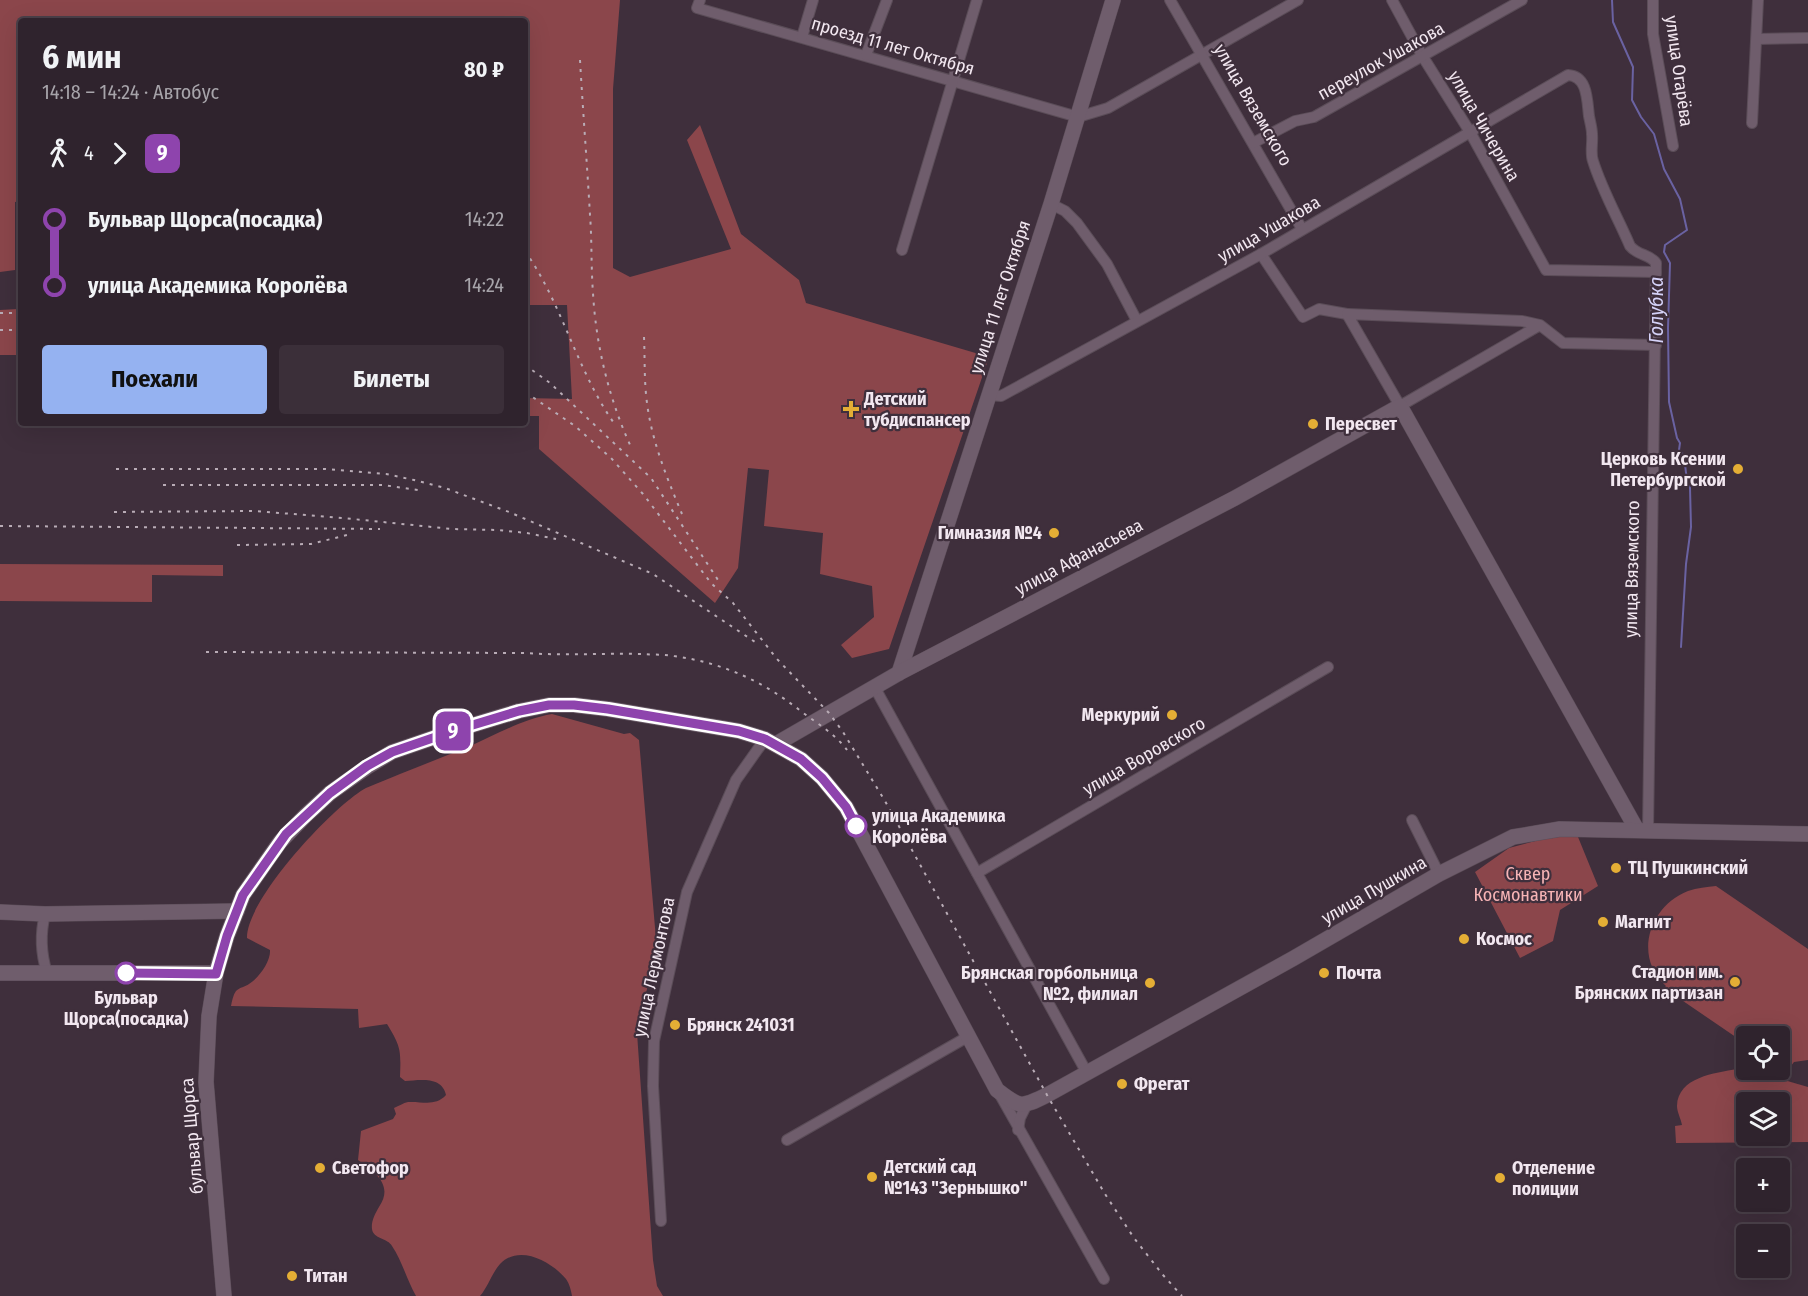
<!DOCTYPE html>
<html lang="ru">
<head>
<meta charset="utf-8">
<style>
  body { margin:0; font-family:"Fira Sans Condensed",sans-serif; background:#3b2f39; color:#f1f3f6; height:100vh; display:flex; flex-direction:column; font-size:22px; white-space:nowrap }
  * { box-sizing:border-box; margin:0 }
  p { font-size:20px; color:#a7a4aa }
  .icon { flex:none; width:33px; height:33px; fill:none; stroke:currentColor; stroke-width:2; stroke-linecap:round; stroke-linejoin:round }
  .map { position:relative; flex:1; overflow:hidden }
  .sheet { position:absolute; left:18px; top:18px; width:510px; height:408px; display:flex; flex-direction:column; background:#2f232d; border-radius:6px; box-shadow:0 6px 24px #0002,0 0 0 2px #4a4049 }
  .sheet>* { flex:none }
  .badge { padding:0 12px; border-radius:9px; font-size:21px; line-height:39px }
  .buttons { position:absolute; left:1736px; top:1026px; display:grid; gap:12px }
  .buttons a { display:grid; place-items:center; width:54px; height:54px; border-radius:6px; background:#2f232d; box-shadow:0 6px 24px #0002,0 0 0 2px #4a4049; font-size:30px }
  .map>.badge { position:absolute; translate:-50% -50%; box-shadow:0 0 0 3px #fff }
  .legs { display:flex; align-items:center; gap:9px; height:66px; padding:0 24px; font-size:20px }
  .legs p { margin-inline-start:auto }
  .overview { display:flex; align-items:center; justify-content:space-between; height:102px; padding:0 24px }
  h1 { font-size:33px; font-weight:700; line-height:45px }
  .cta { display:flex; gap:12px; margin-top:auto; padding:12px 24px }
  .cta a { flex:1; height:69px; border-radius:6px; background:#95b2f1; color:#111; font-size:24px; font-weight:700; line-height:69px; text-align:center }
  .cta a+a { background:#3b2f39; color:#f1f3f6 }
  ul { padding:0 24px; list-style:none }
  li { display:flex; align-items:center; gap:21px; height:66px; font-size:22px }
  li i { display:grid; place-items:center; width:9px; height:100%; margin:0 8px; background:currentColor }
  li i::after { content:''; width:15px; height:15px; margin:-8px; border:4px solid; border-radius:50%; background:#2f232d }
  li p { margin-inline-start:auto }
  li:first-child i { background:linear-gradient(#0000 50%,currentColor 0) }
  li:last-child i { background:linear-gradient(currentColor 50%,#0000 0) }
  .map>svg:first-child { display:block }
  .green { fill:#8b464b; fill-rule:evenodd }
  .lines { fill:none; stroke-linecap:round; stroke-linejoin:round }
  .stream { stroke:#6a62a2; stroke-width:2 }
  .street-casing { stroke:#5b4d58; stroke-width:12 }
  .secondary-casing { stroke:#5b4d58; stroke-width:16 }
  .street { stroke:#6f5d6c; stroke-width:10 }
  .secondary { stroke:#6f5d6c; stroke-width:15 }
  .rail { stroke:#b9acb6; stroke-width:2; stroke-dasharray:3 6; stroke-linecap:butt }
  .line-1-casing { stroke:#fff; stroke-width:14 }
  .line-1 { stroke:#8e44ad; stroke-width:9 }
  .poi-dot { fill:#e4ae35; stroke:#3f2f3c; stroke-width:2 }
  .stop-1-dot { fill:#fff; stroke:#8e44ad; stroke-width:3 }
  .labels { text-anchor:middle; stroke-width:4.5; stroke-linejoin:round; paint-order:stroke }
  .street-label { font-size:18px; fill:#f2e7f0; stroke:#3f2f3c }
  .poi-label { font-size:18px; font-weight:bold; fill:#f2e7f0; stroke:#3f2f3c; text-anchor:start }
  .stop-label { font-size:18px; font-weight:bold; fill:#f2e7f0; stroke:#3f2f3c; text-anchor:start }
  .park-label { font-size:18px; fill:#f7b4b6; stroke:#3f2f3c }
  .water-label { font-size:20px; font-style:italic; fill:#d5d2f8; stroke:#3f2f3c }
</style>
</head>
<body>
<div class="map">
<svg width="1808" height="1296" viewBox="0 0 1808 1296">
  <rect width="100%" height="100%" fill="#3f2f3c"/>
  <g class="green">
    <polygon points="0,0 620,0 613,89 613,268 630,277 731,249 687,140 700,125 741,234 799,280 806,303 989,357 889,649 852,658 841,645 874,617 872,586 820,574 823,533 764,526 769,470 748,468 738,568 715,603 539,449 539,416 525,416 525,398 572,399 567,305 525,305 525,21 21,21 21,201 15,202 15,270 0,272"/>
    <polygon points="18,309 21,316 21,355 0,355 0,310"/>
    <polygon points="0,564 223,565 223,576 152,575 152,602 0,601"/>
    <path d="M552,714l72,20 6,-1 9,7 18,211 -20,76v6l16,227 4,26 6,10h-91c-1,-6 -3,-13 -6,-17 -15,-18 -47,-35 -66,-15 -8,9 -12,23 -20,32h-64c-9,-16 -14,-35 -24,-50 -4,-8 -19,-7 -20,-17 -1,-8 3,-15 7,-22 15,-22 -4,-35 -21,-47l3,-29 32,-12 3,-5 -2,-6c5,-2 9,-5 14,-6 14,-1 27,5 38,-7 -4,-19 -26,-15 -41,-14l-5,-4c1,-27 1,-30 -13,-53l-28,4 -1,-19 -127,-3c1,-5 2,-11 5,-15 4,-4 9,-4 13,-7 10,-6 22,-23 21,-34l-23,-12c-1,-38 86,-132 119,-150 11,-5 23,-9 34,-14 23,-9 45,-18 68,-27 27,-12 55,-28 84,-33z"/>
    <polygon points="1570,836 1578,837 1598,886 1560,910 1553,941 1520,958 1475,872 1509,848 1546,838"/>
    <path d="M1716,886l92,63v111l-14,2 -7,9 -8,-5v-30h-33v8l-82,-56 2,-2c-33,-29 -17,-80 22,-95 9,-3 19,-4 28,-5z"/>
    <path d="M1737,1069l19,3 52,15v55l-132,1 -1,-17 7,-1c-1,-6 -5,-13 -5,-19 1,-29 38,-33 60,-37zM1746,1102h33v34h-33z"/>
  </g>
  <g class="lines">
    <polyline class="stream" points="1612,0 1613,22 1633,67 1632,100 1641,117 1654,134 1664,169 1680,199 1687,230 1665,245 1664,252 1670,263 1668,328 1669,402 1677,438 1680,443 1679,450 1684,455 1686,473 1690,488 1691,527 1686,564 1681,647"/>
    <g class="street-casing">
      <g id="street">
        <polyline points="700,0 697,8 1078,117 1108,108 1298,0"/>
        <polyline points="1170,0 1302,229"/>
        <polyline points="1392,0 1423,57 1470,132 1546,270 1656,272"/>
        <polyline points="1653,0 1653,34 1673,146"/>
        <polyline points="802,37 813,0"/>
        <polyline points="1757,39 1808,38"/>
        <polyline points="866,55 887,0"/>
        <polyline points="1752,123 1758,0"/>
        <polyline points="1253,143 1295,121 1314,117 1522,0"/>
        <polyline points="1051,204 1065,211 1077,223 1107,264 1137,321"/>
        <polyline points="902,250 977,0"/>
        <polyline points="1261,254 1303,317 1319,309 1347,314"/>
        <polyline points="1540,325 1522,321 1347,314 1400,406 1540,325 1563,343 1656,345"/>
        <path d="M989,395l12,1 260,-142 307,-179c20,1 19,26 21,41 1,6 3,12 3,18 1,9 -2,19 1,27 9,29 25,57 37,85 8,10 20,8 26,17l-8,568"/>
        <polyline points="875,688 1087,1073"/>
        <polyline points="1412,820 1439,874"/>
        <polyline points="977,873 1328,667"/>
        <path d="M45,914c-5,20 -4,40 2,59"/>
        <polyline points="999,1093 1104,1279"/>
        <polyline points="1018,1130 1020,1118 1027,1104"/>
        <polyline points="787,1140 969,1036"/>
        <polyline points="661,1221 653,1086 654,1041 687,892 736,780 765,739"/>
      </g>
    </g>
    <g class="secondary-casing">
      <g id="secondary">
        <polyline points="899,673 1051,204 1113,0"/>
        <polyline points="776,744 899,673 1235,498 1400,406 1637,830"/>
        <polyline points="0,912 45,914 237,911"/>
        <polyline points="0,973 216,973"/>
        <path d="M224,1296l-18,-214 3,-66 7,-43 11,-37 16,-41 37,-53 25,-26 25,-23 37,-26 25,-15 64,-22 63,-19 30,-6h25l34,4 131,22 26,8 36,20 21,19 24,29 151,283c23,18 24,18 50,5l247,-137 145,-84 74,-37 47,-8 248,5"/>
      </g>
    </g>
    <use href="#street" class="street"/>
    <use href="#secondary" class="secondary"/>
    <g class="rail">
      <path d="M580,60c3,52 7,103 10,155 2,26 1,52 3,78 3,53 16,106 38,154"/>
      <path d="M525,251c38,54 52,121 91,175"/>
      <polyline points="0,313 21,313"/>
      <polyline points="0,330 21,330"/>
      <path d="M644,337c1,22 0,44 3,66 5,39 20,75 35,111"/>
      <polyline points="525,365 550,383 651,478 718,580"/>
      <polyline points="525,394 531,396 575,426 611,458 643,494 711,583 733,603 777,659 829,713 843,732 885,801 1047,1095 1105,1194 1134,1238 1163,1275 1182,1296"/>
      <polyline points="116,469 325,469 386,474 414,480 445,488 509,512 653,574 758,644"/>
      <polyline points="163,485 383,485 418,490"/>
      <polyline points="114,512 255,511 343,518 452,529 498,530 527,533 556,539"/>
      <polyline points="0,526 380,529"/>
      <polyline points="237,545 311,544 351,534"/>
      <path d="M206,652l321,1c38,3 76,0 115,1 10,1 21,0 32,2 49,7 89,25 128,56 16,12 33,22 45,38"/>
    </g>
  </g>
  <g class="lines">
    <g class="line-1-casing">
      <polyline id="line-1" points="126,973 216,974 227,936 243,895 286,834 330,793 367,766 392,752 456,730 519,711 549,705 574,705 608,709 739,731 765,739 801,759 822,778 846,807 856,826"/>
    </g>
    <use href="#line-1" class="line-1"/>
  </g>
  <g class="poi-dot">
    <path d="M848 400h6v6h6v6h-6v6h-6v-6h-6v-6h6z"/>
    <circle cx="1313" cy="424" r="6"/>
    <circle cx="1738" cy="469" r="6"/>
    <circle cx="1054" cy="533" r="6"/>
    <circle cx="1172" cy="715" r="6"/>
    <circle cx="1616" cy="868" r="6"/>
    <circle cx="1603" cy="922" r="6"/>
    <circle cx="1464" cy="939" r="6"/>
    <circle cx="1324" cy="973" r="6"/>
    <circle cx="1735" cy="982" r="6"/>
    <circle cx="1150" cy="983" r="6"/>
    <circle cx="675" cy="1025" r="6"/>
    <circle cx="1122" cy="1084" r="6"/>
    <circle cx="320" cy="1168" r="6"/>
    <circle cx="872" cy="1177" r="6"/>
    <circle cx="1500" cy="1178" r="6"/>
    <circle cx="292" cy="1276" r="6"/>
  </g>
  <g class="stop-1-dot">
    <circle cx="856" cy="826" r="10"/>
    <circle cx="126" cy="973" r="10"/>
  </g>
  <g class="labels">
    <g class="street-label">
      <text transform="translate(893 46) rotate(16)" y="6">проезд 11 лет Октября</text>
      <text transform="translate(1381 61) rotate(-29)" y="6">переулок Ушакова</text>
      <text transform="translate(1679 71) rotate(82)" y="6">улица Огарёва</text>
      <text transform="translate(1253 105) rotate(60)" y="6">улица Вяземского</text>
      <text transform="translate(1484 126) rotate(60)" y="6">улица Чичерина</text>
      <text transform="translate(1269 229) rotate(-30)" y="6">улица Ушакова</text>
      <text transform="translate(1000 297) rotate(-72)" y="6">улица 11 лет Октября</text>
      <text transform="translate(1079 557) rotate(-28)" y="6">улица Афанасьева</text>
      <text transform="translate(1632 569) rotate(-89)" y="6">улица Вяземского</text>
      <text transform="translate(1144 756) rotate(-30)" y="6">улица Воровского</text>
      <text transform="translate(1374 890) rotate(-30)" y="6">улица Пушкина</text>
      <text transform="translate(654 967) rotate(-78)" y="6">улица Лермонтова</text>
      <text transform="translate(192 1136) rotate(-95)" y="6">бульвар Щорса</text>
    </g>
    <g class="poi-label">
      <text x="864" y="405">Детский<tspan x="864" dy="21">тубдиспансер</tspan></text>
      <text x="1325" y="430">Пересвет</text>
      <text x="1726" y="465" text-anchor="end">Церковь Ксении<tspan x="1726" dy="21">Петербургской</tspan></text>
      <text x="1042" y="539" text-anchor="end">Гимназия №4</text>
      <text x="1160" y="721" text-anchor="end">Меркурий</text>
      <text x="1628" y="874">ТЦ Пушкинский</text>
      <text x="1615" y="928">Магнит</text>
      <text x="1476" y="945">Космос</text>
      <text x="1723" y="978" text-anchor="end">Стадион им.<tspan x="1723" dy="21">Брянских партизан</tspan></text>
      <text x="1138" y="979" text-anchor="end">Брянская горбольница<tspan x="1138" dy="21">№2, филиал</tspan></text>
      <text x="1336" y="979">Почта</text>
      <text x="687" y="1031">Брянск 241031</text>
      <text x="1134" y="1090">Фрегат</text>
      <text x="884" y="1173">Детский сад<tspan x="884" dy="21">№143 "Зернышко"</tspan></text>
      <text x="332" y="1174">Светофор</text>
      <text x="1512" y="1174">Отделение<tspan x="1512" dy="21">полиции</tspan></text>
      <text x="304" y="1282">Титан</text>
    </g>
    <g class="stop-label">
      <text x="872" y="822">улица Академика<tspan x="872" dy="21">Королёва</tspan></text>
      <text x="126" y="1004" text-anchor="middle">Бульвар<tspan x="126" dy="21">Щорса(посадка)</tspan></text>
    </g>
    <g class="park-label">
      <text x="1528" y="880">Сквер<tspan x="1528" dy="21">Космонавтики</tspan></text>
    </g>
    <g class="water-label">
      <text transform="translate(1656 310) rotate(-90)" y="7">Голубка</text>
    </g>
  </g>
</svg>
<div class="buttons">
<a><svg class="icon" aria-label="locate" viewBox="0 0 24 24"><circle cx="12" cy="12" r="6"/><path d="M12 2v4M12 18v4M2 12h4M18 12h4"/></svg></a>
<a><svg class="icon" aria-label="layers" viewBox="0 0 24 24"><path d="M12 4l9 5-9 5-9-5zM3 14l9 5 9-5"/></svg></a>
<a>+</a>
<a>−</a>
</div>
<b class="badge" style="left:453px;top:731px;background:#8e44ad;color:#fff">9</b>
<section class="sheet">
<div class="overview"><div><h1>6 мин</h1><p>14:18 – 14:24 · Автобус</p></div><b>80 ₽</b></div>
<div class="legs"><svg class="icon" aria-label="walk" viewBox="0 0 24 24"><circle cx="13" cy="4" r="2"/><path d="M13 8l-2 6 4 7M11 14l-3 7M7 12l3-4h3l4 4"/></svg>4<svg class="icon" aria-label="forward" viewBox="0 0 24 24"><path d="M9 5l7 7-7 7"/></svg><b class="badge" style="background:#8e44ad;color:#fff">9</b></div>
<ul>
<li><i style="color:#8e44ad"></i><b>Бульвар Щорса(посадка)</b><p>14:22</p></li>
<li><i style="color:#8e44ad"></i><b>улица Академика Королёва</b><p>14:24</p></li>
</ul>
<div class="cta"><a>Поехали</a><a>Билеты</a></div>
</section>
</div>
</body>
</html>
